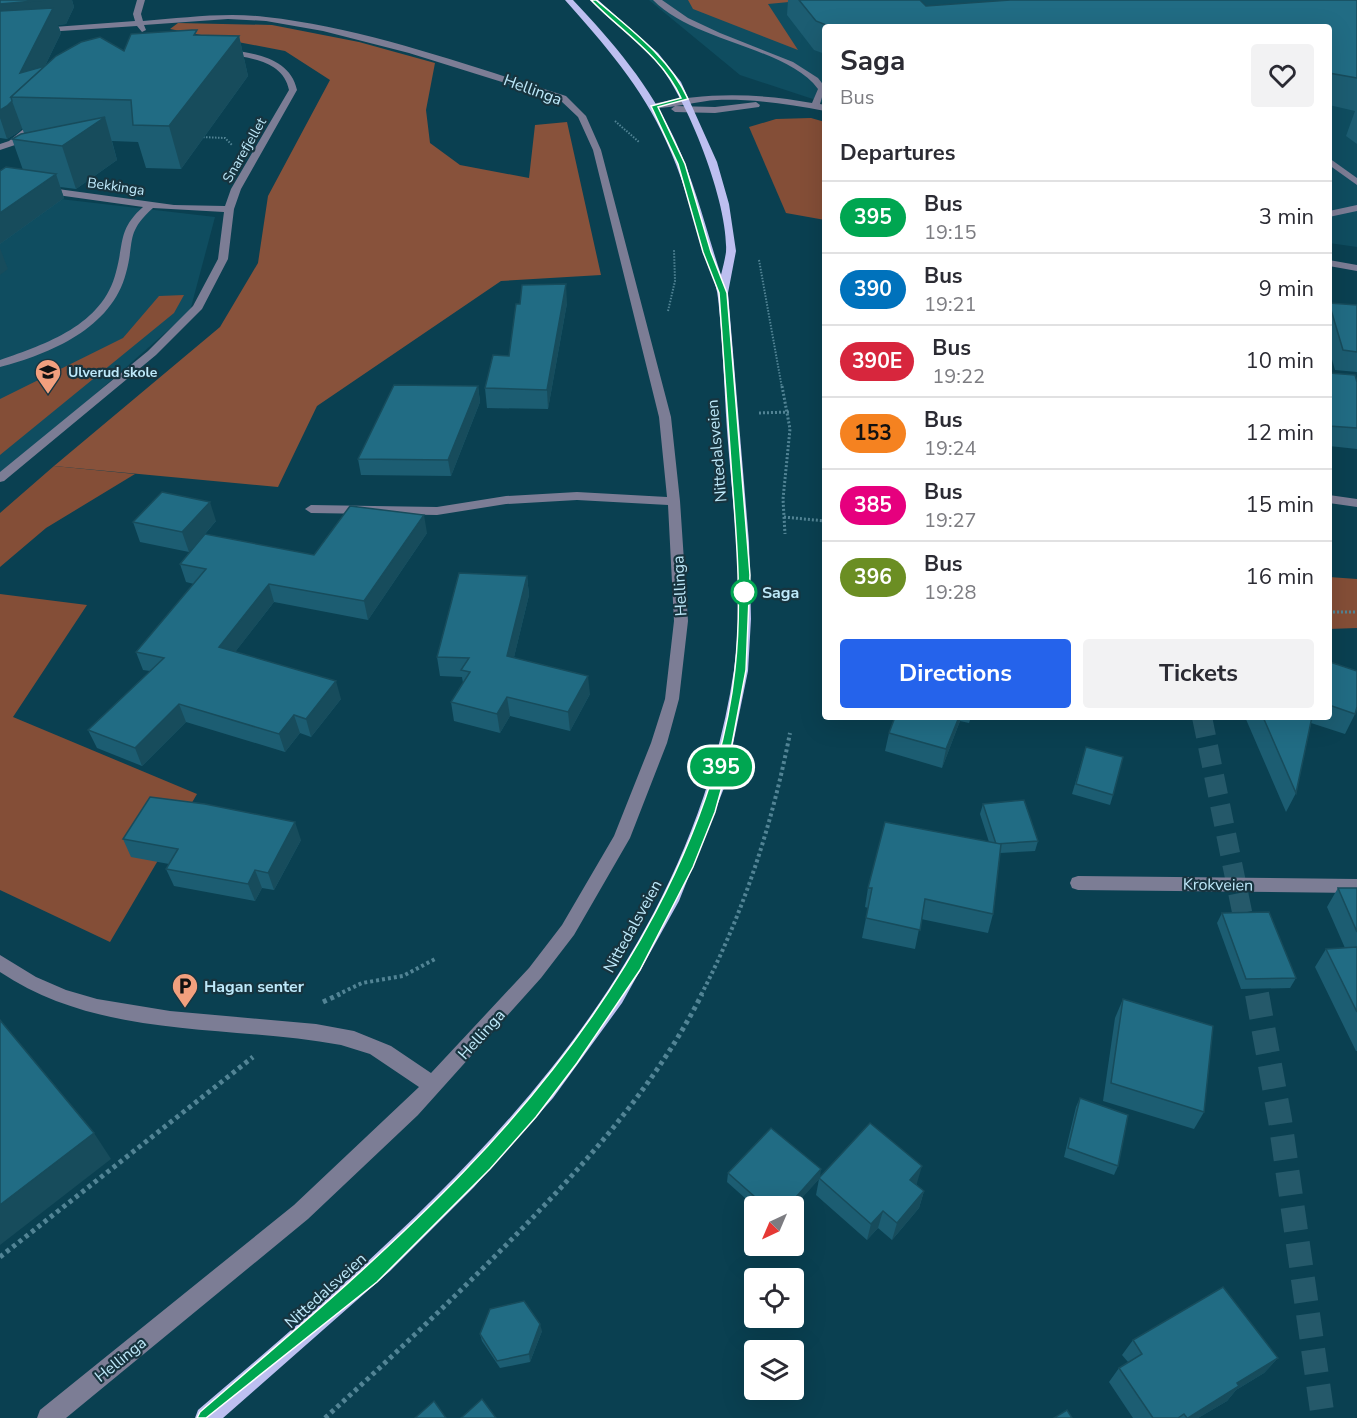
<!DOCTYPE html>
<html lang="en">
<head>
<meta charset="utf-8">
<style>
  body { margin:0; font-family:"Nunito Sans",sans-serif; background:#f2f2f3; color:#2b2b33; height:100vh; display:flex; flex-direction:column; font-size:22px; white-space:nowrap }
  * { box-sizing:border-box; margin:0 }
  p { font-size:20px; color:#7c7c81 }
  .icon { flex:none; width:33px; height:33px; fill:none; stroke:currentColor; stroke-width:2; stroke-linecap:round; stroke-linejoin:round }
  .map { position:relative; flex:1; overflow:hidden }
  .details { position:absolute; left:822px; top:24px; width:510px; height:696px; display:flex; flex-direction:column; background:#fff; border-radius:6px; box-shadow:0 6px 24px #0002 }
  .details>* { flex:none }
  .badge { padding:0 12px; border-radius:20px; font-size:21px; line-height:39px }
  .needle { width:39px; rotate:224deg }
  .buttons { position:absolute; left:744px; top:1196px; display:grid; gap:12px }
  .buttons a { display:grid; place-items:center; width:60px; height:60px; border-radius:6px; background:#fff; box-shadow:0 6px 24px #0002; font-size:30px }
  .map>.badge { position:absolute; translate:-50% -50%; box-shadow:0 0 0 3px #fff }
  h2 { padding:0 18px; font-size:22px; line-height:54px }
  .round { display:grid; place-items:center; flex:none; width:63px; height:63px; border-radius:6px; background:#f2f2f3 }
  .head { display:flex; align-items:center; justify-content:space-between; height:102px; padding:0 18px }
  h1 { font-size:28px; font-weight:700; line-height:45px }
  .button { display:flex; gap:12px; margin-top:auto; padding:12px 18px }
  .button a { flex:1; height:69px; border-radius:6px; background:#2563eb; color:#fff; font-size:24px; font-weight:700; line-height:69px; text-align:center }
  .button a+a { background:#f2f2f3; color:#2b2b33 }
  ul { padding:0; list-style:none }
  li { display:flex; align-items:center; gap:18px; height:72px; padding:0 18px; border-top:2px solid #e1e1e2 }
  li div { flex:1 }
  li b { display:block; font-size:22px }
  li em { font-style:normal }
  li .badge { min-width:66px; font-weight:700; text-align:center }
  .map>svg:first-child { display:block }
  .built { fill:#0f4d60 }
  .green { fill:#844e37 }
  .forest { fill:#88523b }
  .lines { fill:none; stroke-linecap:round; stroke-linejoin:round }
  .highway-tunnel-far1 { stroke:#25596a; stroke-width:20; stroke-dasharray:20 10; stroke-linecap:butt }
  .highway-tunnel { stroke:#25596a; stroke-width:24; stroke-dasharray:24 12; stroke-linecap:butt }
  .path-far3 { stroke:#528495; stroke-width:2; stroke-dasharray:1.5 1.5; stroke-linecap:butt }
  .path-far2 { stroke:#528495; stroke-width:3; stroke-dasharray:2 2; stroke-linecap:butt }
  .path-far1 { stroke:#528495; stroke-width:4; stroke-dasharray:3 3; stroke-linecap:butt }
  .path { stroke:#528495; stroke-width:5; stroke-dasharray:4 4; stroke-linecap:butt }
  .minor { fill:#7c7d95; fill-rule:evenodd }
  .major { fill:#bdbff0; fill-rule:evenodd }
  .wall { fill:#1c5d72 }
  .shaded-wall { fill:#174c5c }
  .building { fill:#216c84; stroke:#174c5c; stroke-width:1.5 }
  .line { fill:#00a651; stroke:#fff; stroke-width:1.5 }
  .stop-dot { fill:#fff; stroke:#00a651; stroke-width:3 }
  .labels { text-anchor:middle; stroke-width:4.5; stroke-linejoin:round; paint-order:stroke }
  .far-street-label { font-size:14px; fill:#bee9fa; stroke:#17343f }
  .far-poi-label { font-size:14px; font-weight:bold; fill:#bee9fa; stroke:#17343f; text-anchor:start }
  .street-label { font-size:16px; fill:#bee9fa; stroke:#17343f }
  .stop-label { font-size:16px; font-weight:bold; fill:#bee9fa; stroke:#17343f; text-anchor:start }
  .poi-label { font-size:16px; font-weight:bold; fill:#bee9fa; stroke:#17343f; text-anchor:start }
</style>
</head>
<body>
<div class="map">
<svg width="1357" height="1418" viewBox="0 0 1357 1418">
  <rect width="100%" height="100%" fill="#0a4051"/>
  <g class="built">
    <polygon points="649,0 1357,0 1357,247 1329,243 1329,27 825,27 825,103 740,75"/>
    <polygon points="0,192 215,217 190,311 0,478"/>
  </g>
  <g class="green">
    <polygon points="811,118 825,122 825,220 786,213 749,127 776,119"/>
    <polygon points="184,295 174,313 0,455 0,399 123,338 159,296"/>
    <polygon points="54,466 135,474 46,528 0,567 0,513"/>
    <polygon points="1329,577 1357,579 1357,628 1329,629"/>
    <polygon points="0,594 87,605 13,717 197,794 110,942 0,890"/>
  </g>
  <g class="forest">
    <polygon points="688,0 810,0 768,4 798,50 693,9"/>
    <polygon points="178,23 272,25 359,42 435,63 426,110 430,143 460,165 529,178 535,125 567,122 601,275 501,281 317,406 278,487 54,466 220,327 258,263 268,196 330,80 285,51 170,29"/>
  </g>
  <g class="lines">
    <g class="highway-tunnel-far1">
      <polyline points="1202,717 1247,936"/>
      <polyline points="1252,966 1257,995"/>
    </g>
    <polyline class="highway-tunnel" points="1257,994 1280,1120 1323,1418"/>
    <g class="path-far3">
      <polyline points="615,121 639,142"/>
      <polyline points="200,137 225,138 232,145"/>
      <polyline points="759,260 782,388"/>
      <polyline points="668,311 675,281 674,250"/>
    </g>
    <g class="path-far2">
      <polyline points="782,386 790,429 783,499 785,534"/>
      <polyline points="759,413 789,412"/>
      <polyline points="784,517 825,521"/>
      <polyline points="1329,612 1357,612"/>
    </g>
    <g class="path-far1">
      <polyline points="337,995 362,983 403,976 435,959"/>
      <path d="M701,995c43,-83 71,-170 89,-262"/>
    </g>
    <g class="path">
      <polyline points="323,1002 340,994"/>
      <polyline points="0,1257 253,1057"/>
      <path d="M325,1418c64,-58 127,-118 188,-180 72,-74 142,-151 189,-244"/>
    </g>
    <g class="minor">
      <path d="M137,0h8l-4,14 2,7c41,-3 82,-9 123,-4 101,11 203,49 300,79l20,20 15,34 70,267 9,84 8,120 -9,78 -12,44 -37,95 -56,97 -33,43 -123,137 -110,104 -242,199h-29l3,-8 254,-205 125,-118 -49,-33 -29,-9c-115,-21 -239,-5 -341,-73v-17l36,22 30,13 31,9 73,12 146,13 38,7 37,15 40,27 98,-105 33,-43 52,-89 37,-93 14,-44 9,-78 -6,-116 -91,-5 -71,4 -69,11 -126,-2 -6,-4 6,-4 126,2 69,-11 71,-4 90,5 -8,-80 -66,-267 -15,-33 -18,-17 -151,-47 -86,-22 -57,-10 -38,-2 -84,6 2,5 -4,2 -5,-6 -137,9v-4l135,-10 -2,-7z"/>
      <path d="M653,0h9l26,18 32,15 73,29 25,16 7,9 -5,17 5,1v6c-36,-7 -71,-12 -108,-11 -19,1 -48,9 -65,8v-4c53,-12 107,-11 160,-1l6,-14c-31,-42 -122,-46 -165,-89z"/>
      <path d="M224,49c28,4 66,8 73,41l-56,99 -7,20 -6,50 -26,50 -46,46 -152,126 -4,1v-10l148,-121 45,-45 25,-47 6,-47 -71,-4c-28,25 -18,33 -27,65 -14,55 -76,81 -126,94v-7c46,-16 103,-35 116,-88 8,-29 2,-43 27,-65l-143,-20v-6l174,24 51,1 6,-17 58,-99c-6,-31 -42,-32 -68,-37v-4z"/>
      <polygon points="756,102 760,105 759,107 715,113 675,112 671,109 675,106 715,107"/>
      <polygon points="26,127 33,129 15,145 0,150 0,144 9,141"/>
      <polygon points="1329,158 1357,178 1357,185 1329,165"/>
      <polygon points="1357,205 1357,211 1329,217 1329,211"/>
      <polygon points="1329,260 1357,265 1357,271 1329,266"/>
      <polygon points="1329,495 1357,499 1357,507 1329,503"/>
      <polygon points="1078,876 1357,879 1357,893 1078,890 1072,888 1070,883 1072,878"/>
    </g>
    <path class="major" d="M565,0h8c40,42 78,87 102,140 20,43 31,90 46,135 2,-8 4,-16 5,-23 3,-49 -41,-161 -74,-196 -20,-20 -43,-36 -62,-56h8l60,53 23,29 36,80 12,42 7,47 -8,42 21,249 2,77 -3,52 -24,117 -45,113 -57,102 -69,95 -79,89 -84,84 -167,147h-28l3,-8c237,-202 487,-414 536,-740 11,-79 -1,-161 -7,-240 -3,-44 -4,-89 -9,-132 -2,-19 -12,-38 -17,-55 -10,-35 -20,-70 -35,-102 -24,-54 -62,-97 -101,-141z"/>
  </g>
  <g class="wall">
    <polygon points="0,0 72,0 74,7 66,24 58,25 61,33 45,66 124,51 198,35 239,36 248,76 181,169 146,168 138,142 112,141 117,160 76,189 60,187 64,198 0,244 0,171 23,170 12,139 24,133 22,128 17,133 7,139 0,138"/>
    <polygon points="788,0 920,0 926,6 1357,0 1357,144 1346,136 1355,111 1329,105 1329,27 825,27 825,54 814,50 787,15"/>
    <polygon points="567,303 548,409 487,408 485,388 509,356"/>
    <polygon points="1329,303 1357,305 1357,372 1335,370 1329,349"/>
    <polygon points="1329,373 1357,382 1357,449 1329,446"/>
    <polygon points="478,386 480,402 451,476 361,475 358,459"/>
    <polygon points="216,521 205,534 314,555 427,533 368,620 274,602 235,652 341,699 311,737 300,733 285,752 186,722 142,766 97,748 88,730 150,671 143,670 136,652 194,584 186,582 180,564 199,541 189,552 140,542 133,522"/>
    <polygon points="527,576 529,595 514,657 590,694 570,731 510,716 500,733 454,721 451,702 463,683 462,677 440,676 437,657"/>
    <polygon points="1330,662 1355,714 1345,734 1311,723 1296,793 1286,812 1245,717 1329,717 1329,665"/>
    <polygon points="895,717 971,717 969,723 960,721 942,768 885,751 889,733"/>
    <polygon points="1083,757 1113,795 1110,805 1072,794"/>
    <polygon points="983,804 1038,841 1035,851 1000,853 993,914 988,933 921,919 915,949 862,938 868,908 865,907 868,888 989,842 980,814"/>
    <polygon points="123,839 301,840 274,890 262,888 255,901 174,886 166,869 169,864 131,857"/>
    <polygon points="1338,888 1357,888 1357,1051 1356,1051 1315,967 1326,949 1345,948 1327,907"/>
    <polygon points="1222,913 1296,978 1290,988 1241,989 1217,923"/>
    <polygon points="1123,999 1204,1112 1194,1129 1103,1101 1115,1018"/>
    <polygon points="1080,1098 1118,1166 1114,1175 1064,1157 1076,1107"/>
    <polygon points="728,1173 820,1177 917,1183 916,1184 924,1191 919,1208 892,1240 878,1228 867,1240 816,1195 819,1179 794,1206 754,1206 727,1182"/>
    <polygon points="542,1331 530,1362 500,1368 482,1341 480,1334"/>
    <polygon points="1133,1340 1278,1358 1264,1373 1236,1390 1227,1401 1198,1418 1133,1418 1109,1382 1119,1368 1128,1362 1122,1355"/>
  </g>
  <g class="shaded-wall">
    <polygon points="45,0 72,0 74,7 66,24 58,25 61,33 41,74 16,97 0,29 0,4"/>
    <polygon points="239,36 248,76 181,169 169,126"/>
    <polygon points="12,101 22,128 17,133 7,139 0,118 0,110"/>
    <polygon points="105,117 117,160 76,189 62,146"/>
    <polygon points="56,174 64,198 0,244 0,213"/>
    <polygon points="0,248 8,269 0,275"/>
    <polygon points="566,284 567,303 548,409 547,390"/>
    <polygon points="478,386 480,402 451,476 448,460"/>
    <polygon points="210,502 216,521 189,552 182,532"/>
    <polygon points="424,515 427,533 368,620 364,601"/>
    <polygon points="527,576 529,595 510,674 507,656"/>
    <polygon points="269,584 274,602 225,665 219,647"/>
    <polygon points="588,676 590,694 570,731 568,712"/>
    <polygon points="336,681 341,699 311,737 306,719"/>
    <polygon points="507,697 510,716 500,733 497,714"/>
    <polygon points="179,704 186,722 142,766 135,748"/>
    <polygon points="294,715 300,733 285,752 279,734"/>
    <polygon points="959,717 961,717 960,721 942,768 946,749"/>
    <polygon points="295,822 301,840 274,890 268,873"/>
    <polygon points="255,870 262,888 255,901 248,884"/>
    <polygon points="94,1133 111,1159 0,1245 0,1205"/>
    <polygon points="922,1166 917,1183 906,1197 910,1180"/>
    <polygon points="821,1169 820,1178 794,1207 794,1206 788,1206"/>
    <polygon points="924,1191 919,1208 892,1240 897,1223"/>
    <polygon points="883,1211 878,1228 867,1240 871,1224"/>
    <polygon points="540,1324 542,1331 530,1362 529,1354"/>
    <polygon points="1278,1358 1264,1373 1236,1390 1227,1401 1198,1418 1188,1418 1237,1383"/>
  </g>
  <g class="building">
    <polygon points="0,0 45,0 0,4"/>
    <polygon points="799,0 920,0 926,6 1010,0 1357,0 1357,78 1329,73 1329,27 831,27 816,21"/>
    <polygon points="53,8 20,73 45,66 11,97 12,101 7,106 0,110 0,11"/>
    <polygon points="192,30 197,30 194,35 239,36 169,126 133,125 131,100 11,97 56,56 81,42 100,37 124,51 131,34"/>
    <polygon points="105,117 62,146 12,139 21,134"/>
    <polygon points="6,167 56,174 0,213 0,171"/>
    <polygon points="566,284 547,390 485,388 493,355 509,356 516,304 520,304 522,285"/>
    <polygon points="1329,303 1357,305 1357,352 1343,350"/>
    <polygon points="1329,373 1355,375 1357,382 1357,428 1329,426"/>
    <polygon points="394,385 478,386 448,460 358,459"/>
    <polygon points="162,492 210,502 182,532 133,522"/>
    <polygon points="350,506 424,515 364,601 269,584 219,647 336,681 306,719 294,715 279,734 179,704 135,748 88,730 164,658 136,652 206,569 180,564 205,534 314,555"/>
    <polygon points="459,573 527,576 507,656 588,676 568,712 507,697 497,714 451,702 470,672 461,670 469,658 437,657"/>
    <polygon points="1330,662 1357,671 1357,707 1355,714 1329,705 1329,667"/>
    <polygon points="895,717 959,717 946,749 889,733"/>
    <polygon points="1263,717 1312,717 1296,793"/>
    <polygon points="1086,747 1123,757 1113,795 1076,784"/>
    <polygon points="150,797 205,804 295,822 268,873 255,870 248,884 166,869 178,849 123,839"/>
    <polygon points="1024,800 1038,841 996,844 983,804"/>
    <polygon points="885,822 1001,844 993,914 925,899 920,930 866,918 872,888 868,888"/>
    <polygon points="1338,888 1357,888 1357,932"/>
    <polygon points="1269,912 1296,978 1246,979 1222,913"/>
    <polygon points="1357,947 1357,1012 1326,949"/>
    <polygon points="1123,999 1213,1026 1204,1112 1111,1083"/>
    <polygon points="0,1020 94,1133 0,1205"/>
    <polygon points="1080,1098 1128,1115 1118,1166 1068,1148"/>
    <polygon points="870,1123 922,1166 910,1180 924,1191 897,1223 883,1211 871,1224 819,1178"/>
    <polygon points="771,1128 821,1169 788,1206 765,1206 728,1173"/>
    <polygon points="1223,1287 1278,1358 1237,1383 1239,1386 1188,1418 1187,1418 1184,1414 1178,1418 1153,1418 1119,1368 1142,1354 1133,1340"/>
    <polygon points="524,1301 540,1324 529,1354 497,1361 480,1334 490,1309"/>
    <polygon points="482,1399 496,1418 461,1418"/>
    <polygon points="434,1401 446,1418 415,1418"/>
    <polygon points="1067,1410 1072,1418 1054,1418"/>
  </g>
  <path class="line" d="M591,0h5c34,29 73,57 92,99l-30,8 27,57 26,88 16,41 23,282 -4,95 -18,95 -13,47 -22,55 -53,103 -63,93 -41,54 -46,52 -113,113 -171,136h-9l3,-6c174,-150 346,-292 455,-499 40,-76 71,-158 80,-244 7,-64 2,-127 -3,-191 -4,-62 -9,-123 -13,-185l-16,-41 -25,-88 -27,-58 30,-8c-19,-42 -59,-66 -90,-98z"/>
  <defs>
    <g id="school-pin" transform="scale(1.35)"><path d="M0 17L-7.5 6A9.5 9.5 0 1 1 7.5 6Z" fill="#f2a07e" stroke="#17343f"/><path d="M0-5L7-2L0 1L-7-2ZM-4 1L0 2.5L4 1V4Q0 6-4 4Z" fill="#111"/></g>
    <g id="parking-pin" transform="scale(1.35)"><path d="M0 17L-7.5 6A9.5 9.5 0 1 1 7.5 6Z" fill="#f2a07e" stroke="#17343f"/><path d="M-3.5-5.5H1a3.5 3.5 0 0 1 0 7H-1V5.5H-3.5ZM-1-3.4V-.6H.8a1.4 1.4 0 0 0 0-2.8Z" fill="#111"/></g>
  </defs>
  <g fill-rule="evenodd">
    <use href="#school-pin" x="48" y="372"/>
    <use href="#parking-pin" x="185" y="986"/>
  </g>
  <circle class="stop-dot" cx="744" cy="592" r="12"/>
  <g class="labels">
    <g class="far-street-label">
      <text transform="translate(244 150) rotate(-60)" y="5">Snarefjellet</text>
      <text transform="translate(116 186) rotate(8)" y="5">Bekkinga</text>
    </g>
    <g class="far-poi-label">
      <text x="68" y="377">Ulverud skole</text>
    </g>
    <g class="street-label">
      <text transform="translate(533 89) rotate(20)" y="6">Hellinga</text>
      <text transform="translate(716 451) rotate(-95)" y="6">Nittedalsveien</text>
      <text transform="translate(679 586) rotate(-93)" y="6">Hellinga</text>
      <text transform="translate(1218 884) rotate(1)" y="6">Krokveien</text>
      <text transform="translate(632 926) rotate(-61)" y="6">Nittedalsveien</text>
      <text transform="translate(481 1034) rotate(-48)" y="6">Hellinga</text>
      <text transform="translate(325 1290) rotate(-42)" y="6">Nittedalsveien</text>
      <text transform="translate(120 1359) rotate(-39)" y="6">Hellinga</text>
    </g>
    <g class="stop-label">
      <text x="762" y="598">Saga</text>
    </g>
    <g class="poi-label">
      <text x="204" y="992">Hagan senter</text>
    </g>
  </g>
</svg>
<div class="buttons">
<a><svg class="needle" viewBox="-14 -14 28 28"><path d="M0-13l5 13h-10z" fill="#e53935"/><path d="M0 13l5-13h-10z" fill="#7c7c81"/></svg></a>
<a><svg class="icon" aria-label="locate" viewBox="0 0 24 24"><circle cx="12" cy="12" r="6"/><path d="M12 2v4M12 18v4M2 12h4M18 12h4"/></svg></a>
<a><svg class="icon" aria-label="layers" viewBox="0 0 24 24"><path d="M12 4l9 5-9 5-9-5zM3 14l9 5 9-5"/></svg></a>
</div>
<b class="badge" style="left:721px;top:767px;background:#00a651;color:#fff">395</b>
<section class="details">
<div class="head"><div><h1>Saga</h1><p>Bus</p></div><a class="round"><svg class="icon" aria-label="heart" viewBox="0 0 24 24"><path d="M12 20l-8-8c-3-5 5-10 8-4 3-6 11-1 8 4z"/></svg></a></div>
<h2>Departures</h2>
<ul>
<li><span class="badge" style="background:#00a651;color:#fff">395</span><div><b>Bus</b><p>19:15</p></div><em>3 min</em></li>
<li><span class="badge" style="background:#0072bc;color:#fff">390</span><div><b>Bus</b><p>19:21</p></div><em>9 min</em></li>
<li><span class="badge" style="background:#d7263d;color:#fff">390E</span><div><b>Bus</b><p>19:22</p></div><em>10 min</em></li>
<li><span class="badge" style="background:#f58220;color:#111">153</span><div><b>Bus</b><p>19:24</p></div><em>12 min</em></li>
<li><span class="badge" style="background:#e6007e;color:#fff">385</span><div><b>Bus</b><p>19:27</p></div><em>15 min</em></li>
<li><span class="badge" style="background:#6b8e23;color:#fff">396</span><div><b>Bus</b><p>19:28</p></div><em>16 min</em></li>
</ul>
<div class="button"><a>Directions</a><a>Tickets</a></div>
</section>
</div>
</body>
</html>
